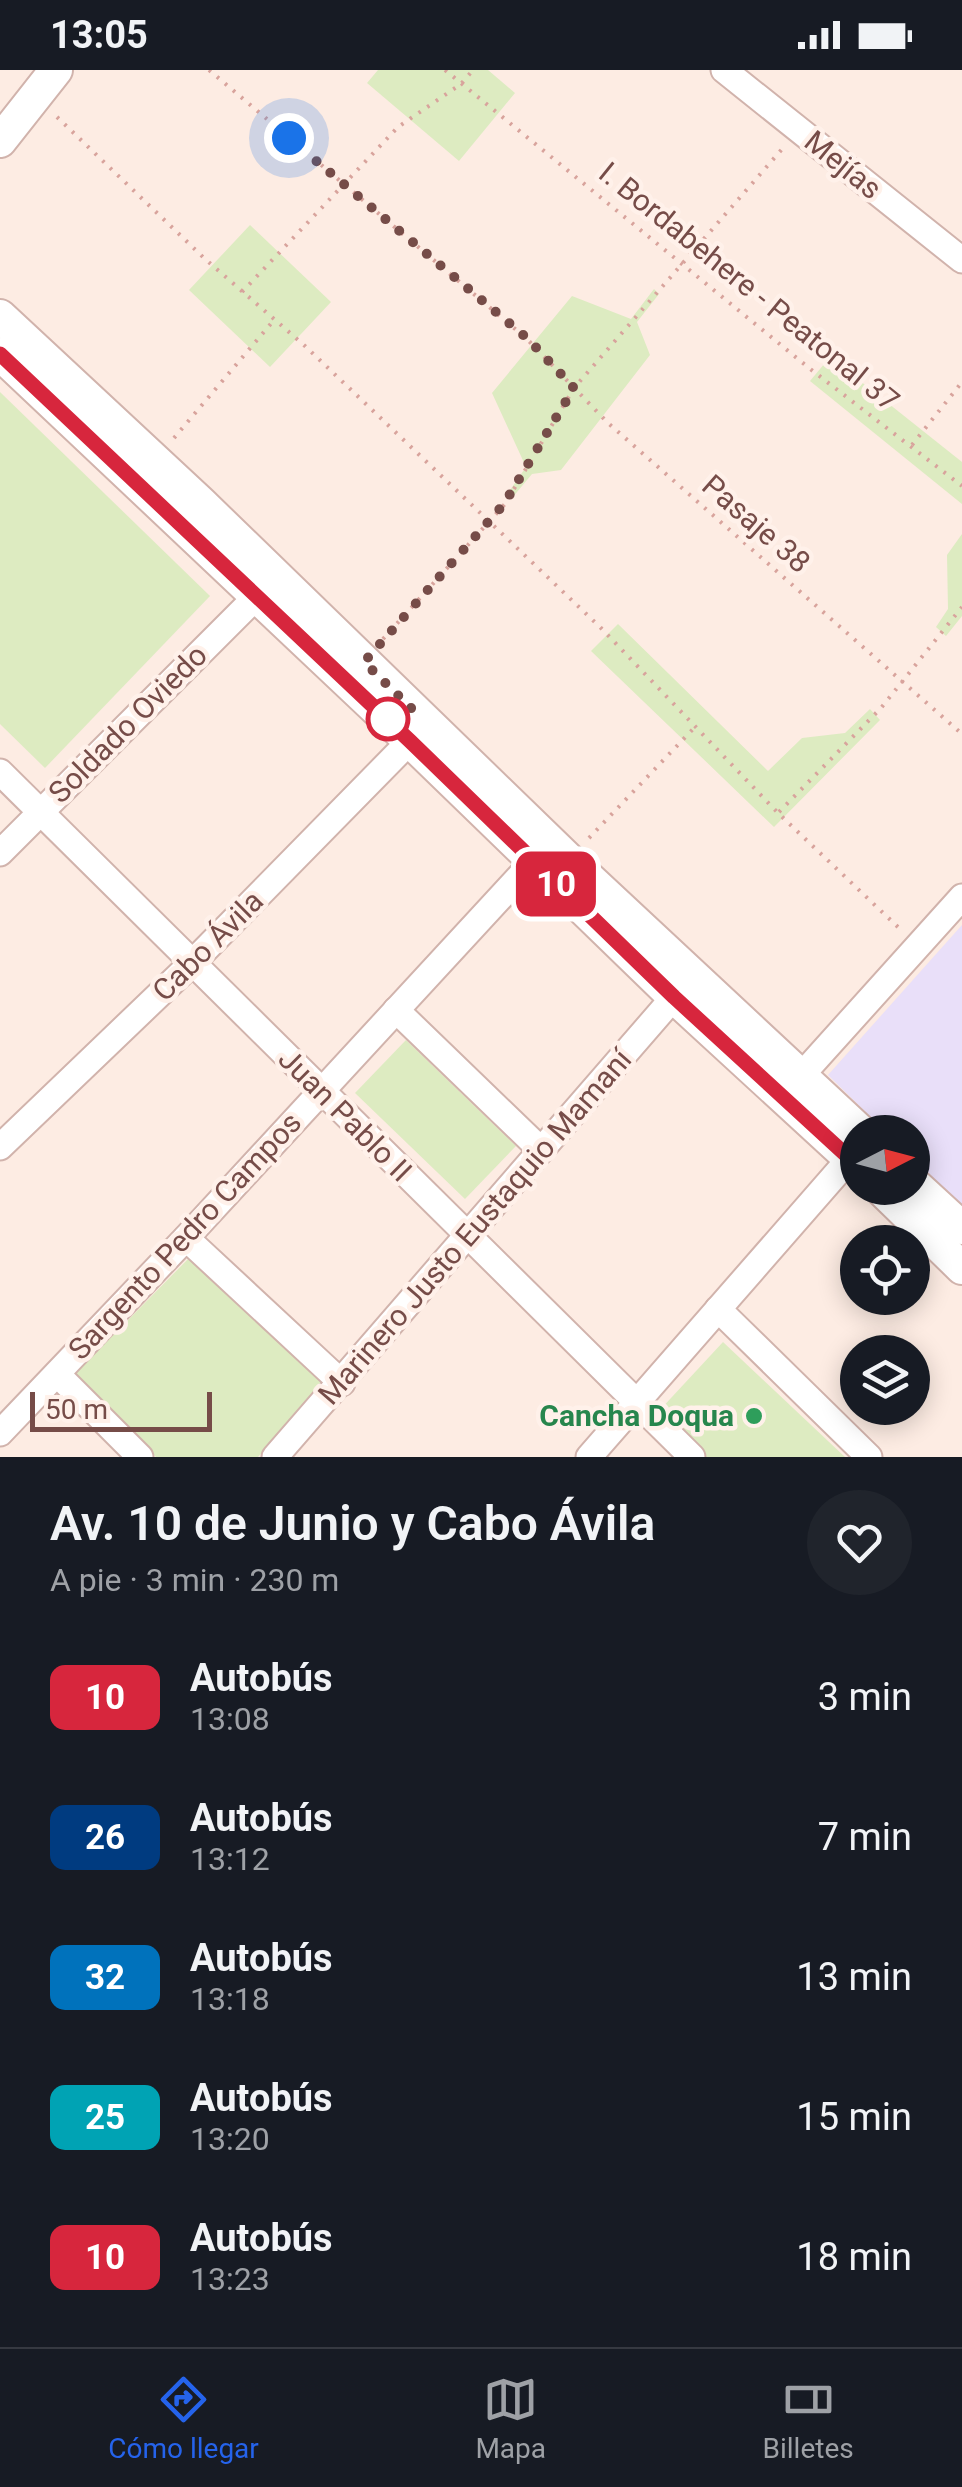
<!DOCTYPE html>
<html lang="es">
<head>
<meta charset="utf-8">
<style>
  body { margin:0; font-family:Roboto,sans-serif; background:#20242c; color:#f1f3f6; height:100vh; display:flex; flex-direction:column; font-size:38px; white-space:nowrap }
  * { box-sizing:border-box; margin:0 }
  p { font-size:32px; color:#9ea1a6 }
  .icon { flex:none; width:55px; height:55px; fill:none; stroke:currentColor; stroke-width:2; stroke-linecap:round; stroke-linejoin:round }
  .map { position:relative; height:1387px; overflow:hidden }
  .sheet { display:flex; flex-direction:column; background:#171b24; flex:1 }
  .sheet>* { flex:none }
  .badge { padding:0 20px; border-radius:15px; font-size:35px; line-height:65px }
  .needle { width:65px; rotate:84deg }
  .controls { position:absolute; left:840px; top:1045px; display:grid; gap:20px }
  .controls a { display:grid; place-items:center; width:90px; height:90px; border-radius:50%; background:#171b24; box-shadow:0 5px 25px #0003; font-size:50px }
  .scale { position:absolute; left:30px; bottom:25px; width:182px; box-sizing:border-box; padding-left:10px; border:5px solid #764c48; border-top:0; font-size:28px; line-height:35px; white-space:nowrap; color:#764c48; -webkit-text-stroke:8px #fff1ea; paint-order:stroke }
  .you { position:absolute; width:50px; height:50px; margin:-25px; border:8px solid #fff; border-radius:50%; background:#1a73e8; box-shadow:0 0 0 15px #1a73e833 }
  .map>.badge { position:absolute; translate:-50% -50%; box-shadow:0 0 0 5px #fff }
  .round { display:grid; place-items:center; flex:none; width:105px; height:105px; border-radius:52px; background:#20242c }
  .head { display:flex; align-items:center; justify-content:space-between; height:170px; padding:0 50px }
  h1 { font-size:48px; font-weight:600; line-height:75px }
  ul { padding:0; list-style:none }
  li { display:flex; align-items:center; gap:30px; height:140px; padding:0 50px }
  li div { flex:1 }
  li b { display:block; font-size:38px }
  li em { font-style:normal }
  li .badge { min-width:110px; font-weight:700; text-align:center }
  .status { display:flex; justify-content:space-between; align-items:center; height:70px; padding:0 50px; background:#171b24; direction:ltr }
  .status svg { height:28px; fill:currentColor }
  .tabs { display:flex; justify-content:space-around; align-items:center; height:140px; border-top:2px solid #363941; background:#171b24; font-size:28px; color:#9ea1a6 }
  .tabs a { display:grid; justify-items:center; gap:5px }
  .tabs .on { color:#2563eb }
  .map>svg:first-child { display:block }
  .education { fill:#e9dff9 }
  .green { fill:#ddebc1 }
  .lines { fill:none; stroke-linecap:round; stroke-linejoin:round }
  .minor-casing { stroke:#d1b3ac; stroke-width:29 }
  .tertiary-casing { stroke:#d1b3ac; stroke-width:36 }
  .path { stroke:#d8a39c; stroke-width:4; stroke-dasharray:2.5 8; stroke-linecap:butt }
  .minor { stroke:#fff; stroke-width:25 }
  .tertiary { stroke:#fff; stroke-width:32 }
  .line-casing { stroke:#fff; stroke-width:22 }
  .line { stroke:#d7263d; stroke-width:15 }
  .walk { stroke:#764c48; stroke-width:10; stroke-dasharray:0 18 }
  .stop-dot { fill:#fff; stroke:#d7263d; stroke-width:5 }
  .leisure-dot { fill:#2e9e5b; stroke:#fff1ea; stroke-width:4 }
  .labels { text-anchor:middle; stroke-width:9; stroke-linejoin:round; paint-order:stroke }
  .street-label { font-size:30px; fill:#764c48; stroke:#fff1ea }
  .leisure-label { font-size:30px; font-weight:bold; fill:#27864d; stroke:#fff1ea; text-anchor:end }
</style>
</head>
<body>
<div class="status"><b>13:05</b><svg viewBox="0 0 49 12"><path d="M0 12V9h3v3zM5 12V6h3v6zM10 12V3h3v9zM15 12V0h3v12zM26 1h20v11H26zM47 4h2v5h-2z"/></svg></div>
<div class="map">
<svg width="962" height="1387" viewBox="0 0 962 1387">
  <rect width="100%" height="100%" fill="#fdece3"/>
  <polygon class="education" points="962,855 962,1137 913,1088 912,1062 886,1062 828,1005"/>
  <g class="green">
    <polygon points="378,0 488,0 515,23 459,91 367,13"/>
    <polygon points="250,155 331,232 270,297 189,220"/>
    <polygon points="654,219 659,224 637,252 650,285 561,400 532,404 512,428 508,423 526,397 492,323 572,226 631,249"/>
    <polygon points="830,287 962,392 962,434 810,311"/>
    <polygon points="0,322 210,526 45,698 0,654"/>
    <polygon points="962,464 962,546 946,566 936,557 948,539 947,485"/>
    <polygon points="618,554 768,701 802,668 845,663 870,639 880,650 774,757 591,581"/>
    <polygon points="406,970 516,1076 465,1129 355,1023"/>
    <polygon points="191,1186 325,1313 258,1387 156,1387 72,1307"/>
    <polygon points="723,1272 845,1387 706,1387 658,1342"/>
  </g>
  <g class="lines">
    <g class="minor-casing">
      <g id="minor">
        <polyline points="724,0 962,190"/>
        <polyline points="0,702 692,1387"/>
        <polyline points="0,783 257,526"/>
        <polyline points="396,940 540,1079"/>
        <polyline points="790,1018 962,827"/>
        <polyline points="0,1077 192,893 410,671"/>
        <polyline points="186,1168 342,1313"/>
        <polyline points="718,1239 869,1387"/>
        <polyline points="57,1304 140,1387"/>
        <polyline points="0,1363 186,1168 533,792"/>
        <polyline points="275,1387 674,927"/>
        <polyline points="589,1387 858,1079"/>
      </g>
    </g>
    <g class="tertiary-casing">
      <g id="tertiary">
        <polyline points="0,71 56,0"/>
        <polyline points="0,246 201,433 568,789 861,1062"/>
        <polyline points="0,284 410,671 674,927 858,1096"/>
        <polyline points="912,1112 962,1158"/>
        <polyline points="880,1118 962,1198"/>
      </g>
    </g>
    <g class="path">
      <polyline points="209,0 527,269 608,353 962,664"/>
      <polyline points="445,0 809,298 962,416"/>
      <polyline points="57,47 204,188 305,276 601,558 778,743 900,859"/>
      <polyline points="242,222 398,57 461,14 473,0"/>
      <polyline points="174,368 274,250"/>
      <polyline points="912,375 962,312"/>
      <polyline points="383,569 505,434 574,318 783,78"/>
      <polyline points="779,742 881,638 962,537"/>
      <polyline points="589,768 695,657"/>
    </g>
    <use href="#minor" class="minor"/>
    <use href="#tertiary" class="tertiary"/>
  </g>
  <g class="lines">
    <g class="line-casing">
      <polyline id="line" points="0,284 410,671 674,927 858,1096"/>
    </g>
    <use href="#line" class="line"/>
    <polyline class="walk" points="289,68 528,269 574,318 504,434 364,592 412,639 388,649"/>
  </g>
  <circle class="stop-dot" cx="388" cy="649" r="20"/>
  <circle class="leisure-dot" cx="754" cy="1346" r="10"/>
  <g class="labels">
    <g class="street-label">
      <text transform="translate(843 95) rotate(39)" y="10">Mejías</text>
      <text transform="translate(749 217) rotate(39)" y="10">I. Bordabehere - Peatonal 37</text>
      <text transform="translate(756 454) rotate(41)" y="10">Pasaje 38</text>
      <text transform="translate(128 654) rotate(-45)" y="10">Soldado Oviedo</text>
      <text transform="translate(208 876) rotate(-45)" y="10">Cabo Ávila</text>
      <text transform="translate(345 1045) rotate(45)" y="10">Juan Pablo II</text>
      <text transform="translate(475 1157) rotate(-49)" y="10">Marinero Justo Eustaquio Mamaní</text>
      <text transform="translate(185 1166) rotate(-47)" y="10">Sargento Pedro Campos</text>
    </g>
    <g class="leisure-label">
      <text x="734" y="1356">Cancha Doqua</text>
    </g>
  </g>
</svg>
<div class="controls">
<a><svg class="needle" viewBox="-14 -14 28 28"><path d="M0-13l5 13h-10z" fill="#e53935"/><path d="M0 13l5-13h-10z" fill="#9ea1a6"/></svg></a>
<a><svg class="icon" aria-label="locate" viewBox="0 0 24 24"><circle cx="12" cy="12" r="6"/><path d="M12 2v4M12 18v4M2 12h4M18 12h4"/></svg></a>
<a><svg class="icon" aria-label="layers" viewBox="0 0 24 24"><path d="M12 4l9 5-9 5-9-5zM3 14l9 5 9-5"/></svg></a>
</div>
<div class="scale">50 m</div>
<div class="you" style="left:289px;top:68px"></div>
<b class="badge" style="left:556px;top:814px;background:#d7263d;color:#fff">10</b>
</div>
<section class="sheet">
<div class="head"><div><h1>Av. 10 de Junio y Cabo Ávila</h1><p>A pie · 3 min · 230 m</p></div><a class="round"><svg class="icon" aria-label="heart" viewBox="0 0 24 24"><path d="M12 20l-8-8c-3-5 5-10 8-4 3-6 11-1 8 4z"/></svg></a></div>
<ul>
<li><span class="badge" style="background:#d7263d;color:#fff">10</span><div><b>Autobús</b><p>13:08</p></div><em>3 min</em></li>
<li><span class="badge" style="background:#003b80;color:#fff">26</span><div><b>Autobús</b><p>13:12</p></div><em>7 min</em></li>
<li><span class="badge" style="background:#0072bc;color:#fff">32</span><div><b>Autobús</b><p>13:18</p></div><em>13 min</em></li>
<li><span class="badge" style="background:#00a3b4;color:#fff">25</span><div><b>Autobús</b><p>13:20</p></div><em>15 min</em></li>
<li><span class="badge" style="background:#d7263d;color:#fff">10</span><div><b>Autobús</b><p>13:23</p></div><em>18 min</em></li>
</ul>
</section>
<nav class="tabs">
<a class="on"><svg class="icon" aria-label="directions" viewBox="0 0 24 24"><path d="M12 3l9 9-9 9-9-9zM9 14v-3h6M13 9l2 2-2 2"/></svg>Cómo llegar</a>
<a><svg class="icon" aria-label="map" viewBox="0 0 24 24"><path d="M3 6l6-2 6 2 6-2v14l-6 2-6-2-6 2zM9 4v14M15 6v14"/></svg>Mapa</a>
<a><svg class="icon" aria-label="tickets" viewBox="0 0 24 24"><path d="M3 7h18v10H3zM15 7v10"/></svg>Billetes</a>
</nav>
</body>
</html>
